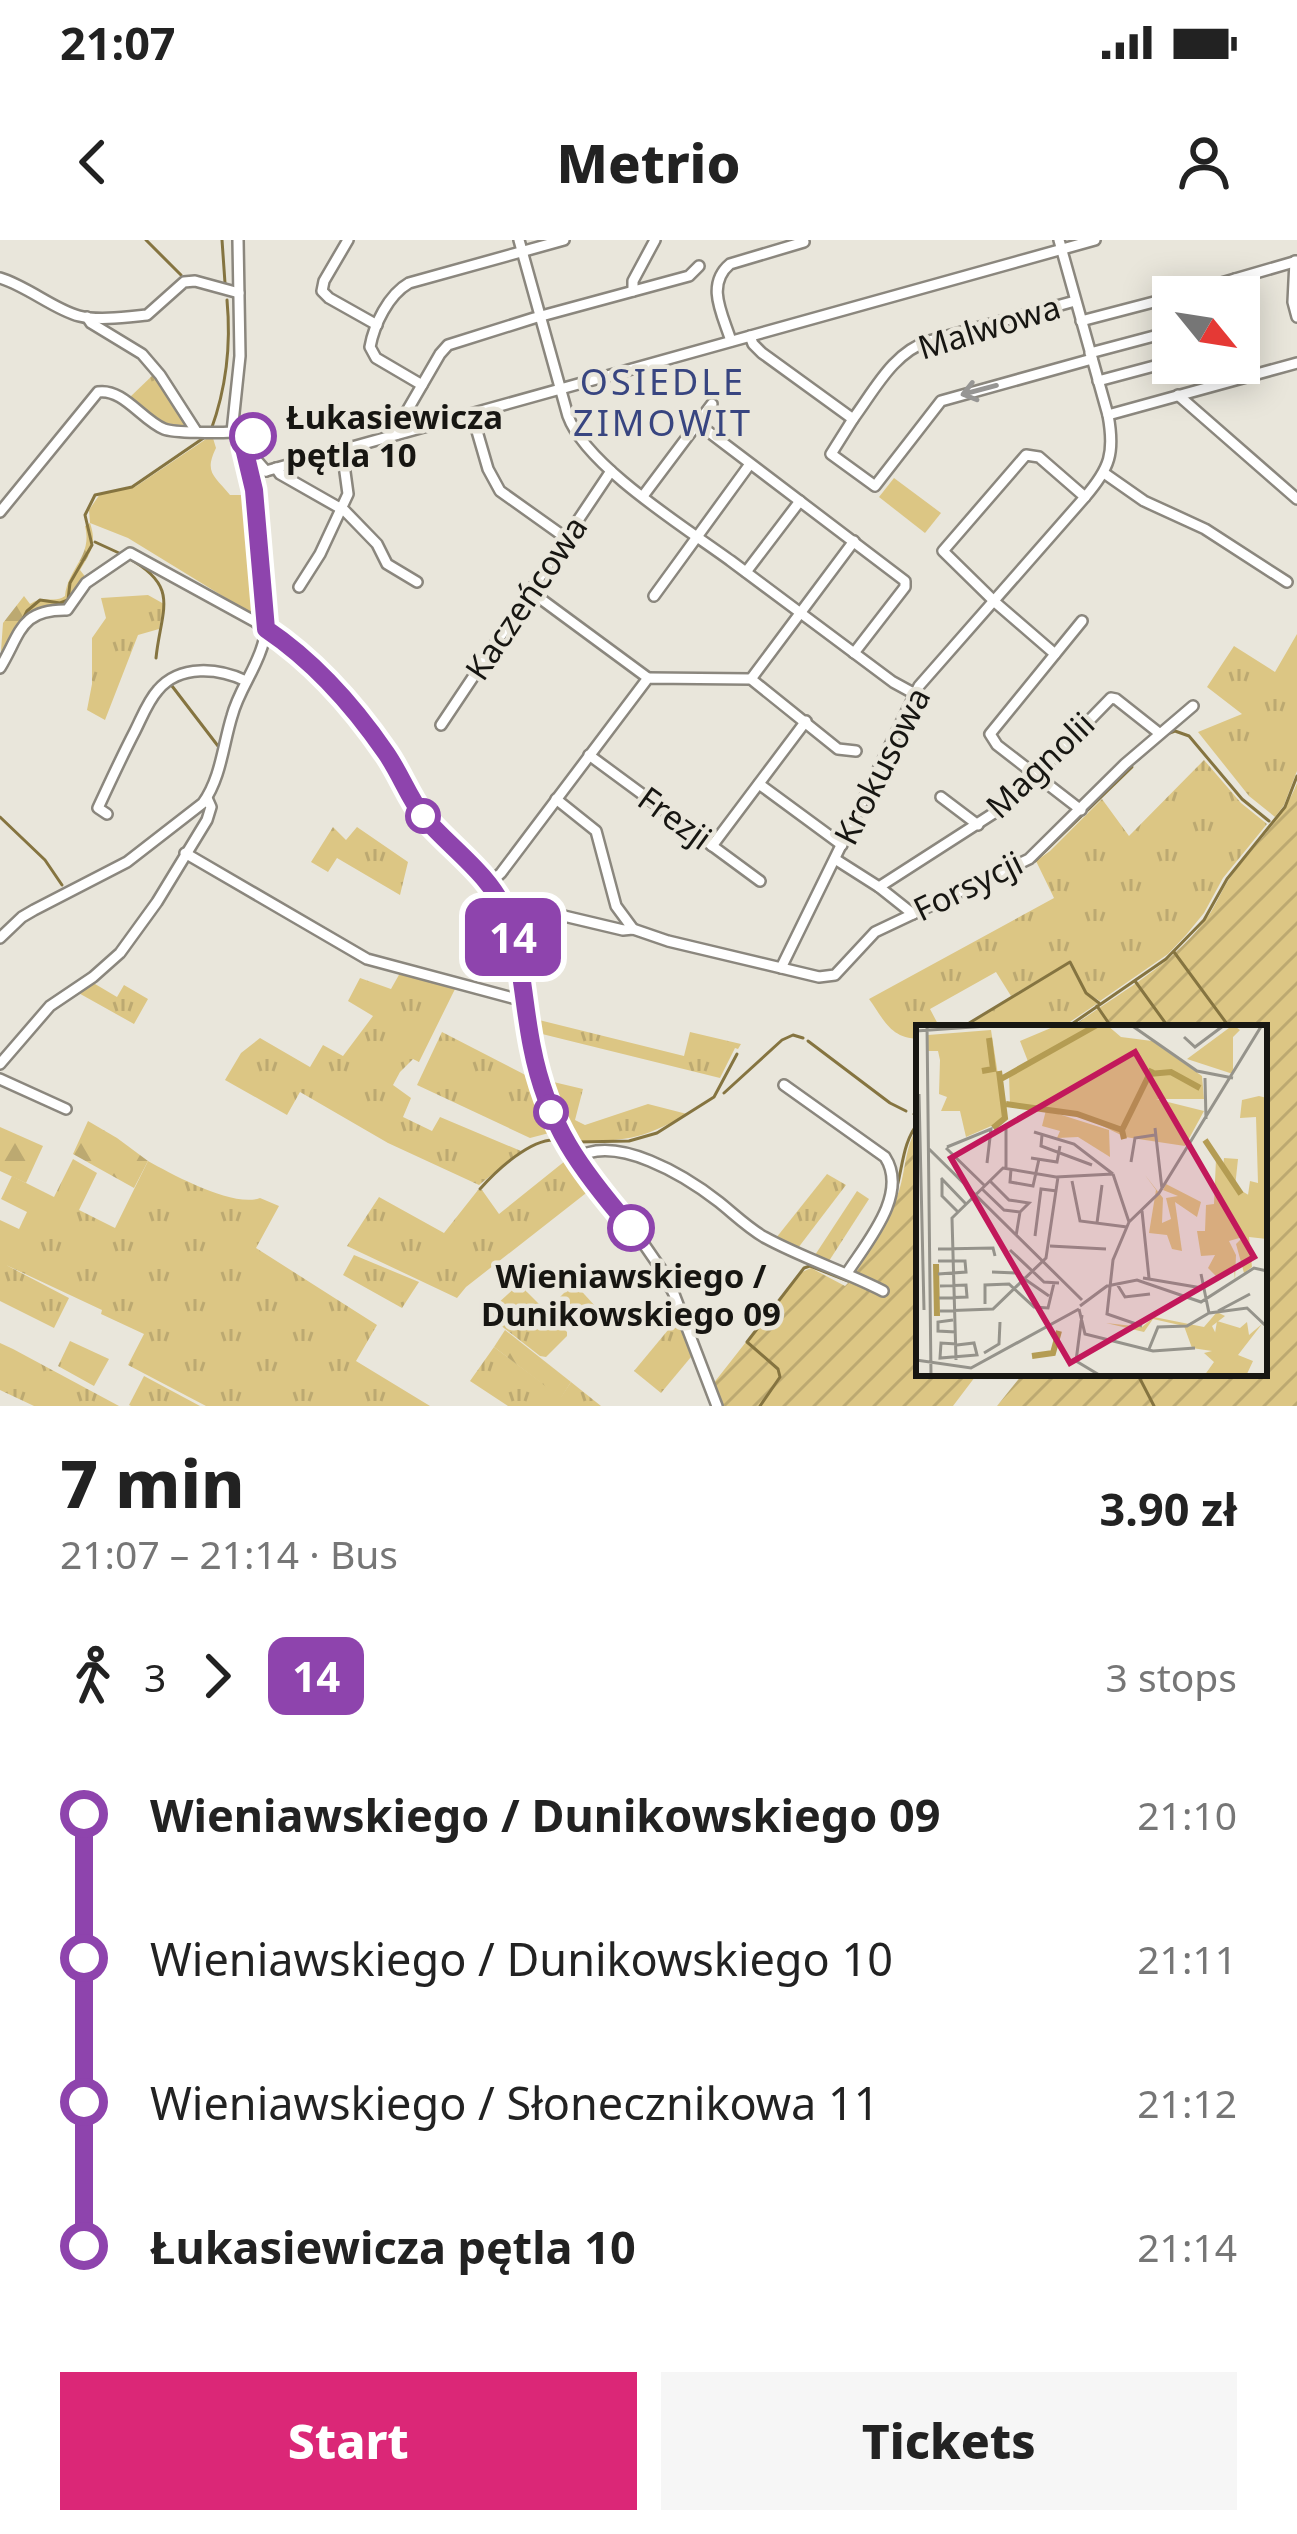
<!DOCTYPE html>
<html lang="en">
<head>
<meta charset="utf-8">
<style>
  body { margin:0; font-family:"Noto Sans",sans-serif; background:#f6f6f6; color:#222; height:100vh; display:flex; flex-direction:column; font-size:45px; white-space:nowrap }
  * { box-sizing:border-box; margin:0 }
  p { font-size:39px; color:#767676 }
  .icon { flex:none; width:66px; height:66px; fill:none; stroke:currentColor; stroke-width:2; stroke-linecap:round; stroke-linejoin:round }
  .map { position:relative; height:1166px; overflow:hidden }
  .sheet { display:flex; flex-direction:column; background:#fff; flex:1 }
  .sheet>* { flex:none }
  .badge { padding:0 24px; border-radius:18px; font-size:42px; line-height:78px }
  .needle { width:78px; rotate:120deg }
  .fabs { position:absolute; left:1152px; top:36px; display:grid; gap:24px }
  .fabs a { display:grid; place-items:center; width:108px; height:108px; border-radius:0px; background:#fff; box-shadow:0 6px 30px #0003; font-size:60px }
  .map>.badge { position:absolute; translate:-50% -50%; box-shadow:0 0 0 6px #fff }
  .legs { display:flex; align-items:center; gap:18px; height:132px; padding:0 60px; font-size:39px }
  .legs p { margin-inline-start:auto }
  .overview { display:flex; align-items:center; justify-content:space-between; height:204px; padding:0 60px }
  h1 { font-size:66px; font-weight:800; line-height:90px }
  .primary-button { display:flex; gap:24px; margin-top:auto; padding:24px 60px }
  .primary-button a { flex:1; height:138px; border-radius:0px; background:#db2777; color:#fff; font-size:48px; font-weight:800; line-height:138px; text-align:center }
  .primary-button a+a { background:#f6f6f6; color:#222 }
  ul { padding:0 60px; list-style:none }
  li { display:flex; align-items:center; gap:42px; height:144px; font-size:45px }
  li i { display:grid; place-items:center; width:18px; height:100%; margin:0 15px; background:currentColor }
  li i::after { content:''; width:30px; height:30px; margin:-15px; border:9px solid; border-radius:50%; background:#fff }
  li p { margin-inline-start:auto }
  li:first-child i { background:linear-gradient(#0000 50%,currentColor 0) }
  li:last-child i { background:linear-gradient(currentColor 50%,#0000 0) }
  .status { display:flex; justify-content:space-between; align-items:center; height:84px; padding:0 60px; background:#fff; direction:ltr }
  .status svg { height:33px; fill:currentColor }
  header { display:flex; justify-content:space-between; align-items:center; height:156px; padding:0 60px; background:#fff; font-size:54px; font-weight:800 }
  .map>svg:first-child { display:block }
  .grass { fill:url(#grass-tufts) }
  .forest { fill:url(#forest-firs) }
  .park { fill:#dcc684 }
  .garden { fill:url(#garden-furrows) }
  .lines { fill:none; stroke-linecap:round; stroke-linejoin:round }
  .stream { stroke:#857440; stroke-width:3 }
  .minor-casing { stroke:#8b877e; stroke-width:14 }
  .minor { stroke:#fff; stroke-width:9 }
  .oneway { stroke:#979694 }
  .line-1-casing { stroke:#fff; stroke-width:27 }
  .line-1 { stroke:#8e44ad; stroke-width:18 }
  .stop-1-dot { fill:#fff; stroke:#8e44ad; stroke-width:6 }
  .labels { text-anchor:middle; stroke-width:9; stroke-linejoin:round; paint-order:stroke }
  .street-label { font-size:33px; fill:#171612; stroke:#e9e6db }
  .stop-label { font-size:33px; font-weight:bold; fill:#171612; stroke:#e9e6db; text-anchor:start }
  .neighbourhood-label { font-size:36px; letter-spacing:3px; fill:#384580; stroke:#e9e6db }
  .inset-river { fill:none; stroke:#b49c53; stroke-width:6 }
  .inset-road { fill:none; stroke:#95938b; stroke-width:3 }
  .view { fill:#c2185b; fill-opacity:0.15; stroke:#c2185b; stroke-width:6 }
  .inset-edge { fill:none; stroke:#171612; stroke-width:6 }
</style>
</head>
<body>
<div class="status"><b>21:07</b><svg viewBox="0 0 49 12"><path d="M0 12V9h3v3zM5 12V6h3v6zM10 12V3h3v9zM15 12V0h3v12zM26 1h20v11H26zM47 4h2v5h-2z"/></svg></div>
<header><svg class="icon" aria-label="back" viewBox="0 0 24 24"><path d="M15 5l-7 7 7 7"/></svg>Metrio<svg class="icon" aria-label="person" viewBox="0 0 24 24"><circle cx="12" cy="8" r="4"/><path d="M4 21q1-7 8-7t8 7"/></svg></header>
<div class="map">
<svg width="1297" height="1166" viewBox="0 0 1297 1166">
  <defs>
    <pattern id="grass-tufts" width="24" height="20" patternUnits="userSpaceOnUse" patternTransform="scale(3)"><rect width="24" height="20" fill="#dcc684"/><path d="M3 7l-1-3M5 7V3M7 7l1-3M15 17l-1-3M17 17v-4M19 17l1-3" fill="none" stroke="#bca971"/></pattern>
    <pattern id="forest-firs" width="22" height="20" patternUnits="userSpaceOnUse" patternTransform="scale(3)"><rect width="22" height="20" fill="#dcc684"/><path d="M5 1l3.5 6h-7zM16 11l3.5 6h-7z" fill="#bca971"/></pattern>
    <pattern id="garden-furrows" width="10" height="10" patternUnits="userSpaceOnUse" patternTransform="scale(3)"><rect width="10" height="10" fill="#dcc684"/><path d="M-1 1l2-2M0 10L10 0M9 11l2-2" fill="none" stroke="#bca971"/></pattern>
  </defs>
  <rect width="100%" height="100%" fill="#e9e6db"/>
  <g class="grass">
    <polygon points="155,133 189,183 187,186 165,183 129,158"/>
    <polygon points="148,355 164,364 159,389 138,395 105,480 87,470 92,444 92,398 106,378 101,358"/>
    <polygon points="1297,394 1297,531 1284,565 1275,577 1249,556 1198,492 1242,474 1207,447 1234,406 1275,432"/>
    <path d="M1204,520l37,43 26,21 -44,54 -19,35 -18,22 -18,19 -68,47 -13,-8 -16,-30 -3,-1 19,33 11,8 -37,25h-98l103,-64 -55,32 -15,-24 -66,37 10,19h-21v11c-29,-1 -34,-18 -50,-40l185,-101 -18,-37 14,-10 52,-52 27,37z"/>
    <polygon points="333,587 346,600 357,587 408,622 400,655 337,618 328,632 311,622"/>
    <polygon points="400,733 456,747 419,822 413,819 400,832 393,845 411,858 403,877 432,891 440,877 521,911 479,945 388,903 300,852 287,875 225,840 241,813 260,798 310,827 323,805 343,816 373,776 348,761 360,738 391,749"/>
    <polygon points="90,741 117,757 124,745 148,759 134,784 75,751"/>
    <polygon points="535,779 684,816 690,792 741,804 738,809 735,808 720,838 538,793"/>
    <polygon points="442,792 537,841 553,892 530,898 417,845"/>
    <path d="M545,840l38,9 -8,31 10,5 63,-21 39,10c-47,27 -64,27 -117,27z"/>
    <path d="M73,919l24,14 -18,37 36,18 33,-67c25,14 86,47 112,37l19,8 -23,42 121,77 -21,36 74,45h-224l-78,-41 16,-31 -43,-20 1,-4 -96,-45 63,33 -15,30 -54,-27v-81l19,9 8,-17 -26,-13 11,-23 42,21z"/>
    <polygon points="565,921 590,950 466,1047 457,1058 347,1006 379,957 444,993 478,950 482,950 499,974"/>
    <polygon points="827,934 846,945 798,1008 776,998"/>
    <polygon points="857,951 869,959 829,1021 815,1015"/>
    <polygon points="354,1015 419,1042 402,1068 343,1035"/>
    <polygon points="574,1043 596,1067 575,1088 571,1088 550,1067"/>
    <polygon points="519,1044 567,1092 567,1096 546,1117 540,1116 486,1074"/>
    <polygon points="678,1078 691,1117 661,1153 634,1131"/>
    <polygon points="70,1101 109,1119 94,1146 58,1126"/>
    <polygon points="0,1103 13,1109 119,1166 34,1166 0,1150"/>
    <polygon points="494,1107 561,1157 571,1142 601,1166 508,1166 470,1141"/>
    <polygon points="144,1136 200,1166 131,1166 129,1165"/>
  </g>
  <g class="forest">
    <path d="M90,283c7,21 1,29 -10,47l7,9 -23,28c-45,2 -44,23 -64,58l3,-42 21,-27 6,8c15,-10 24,0 35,-8 3,-28 28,-40 20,-70z"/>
    <polygon points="88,881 117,898 148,921 134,948 73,914"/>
    <polygon points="0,887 43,906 26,943 0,931"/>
    <polygon points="505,1090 571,1142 561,1158 494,1107"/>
  </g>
  <g class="park">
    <path d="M212,195l4,13c-12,25 -2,27 14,47h19l13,119 -5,3 -129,-79 -38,-15 -1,-13 11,-16 35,-7z"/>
    <polygon points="894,238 941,273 925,293 879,257"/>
  </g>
  <g class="garden">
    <path d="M1297,543v623h-300l24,-30 -3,-3h246v-345h-194c46,-33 98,-60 133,-105 12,-14 18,-33 29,-48 23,-31 51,-56 65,-92z"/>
    <path d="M919,885v248h59l-25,33h-230l-10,-22 87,-111 11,-5 34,18 7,-7c17,-29 36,-57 47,-88 7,-22 6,-47 20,-66z"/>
  </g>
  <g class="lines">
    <g class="stream">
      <polyline points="146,0 181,35"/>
      <polyline points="222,0 225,43"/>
      <path d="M211,190c15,-41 20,-87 16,-130"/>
      <polyline points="95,302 119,313"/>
      <path d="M128,318c53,29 33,51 28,100"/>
      <polyline points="21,383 27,371 40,360 60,363 68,360 70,343 92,305 85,275 95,255 132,247 205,197"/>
      <polyline points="172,446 218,506"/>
      <polyline points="1167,494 1175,491 1189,496 1242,559 1269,581"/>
      <polyline points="1139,519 1160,500"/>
      <polyline points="0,577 45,620 62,645"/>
      <polyline points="1035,621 1132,527"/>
      <polyline points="1174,712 1230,788"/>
      <polyline points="1135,741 1169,788"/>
      <polyline points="1097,766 1112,788"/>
      <polyline points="961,788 1070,722 1086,753 1099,763"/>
      <polyline points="1066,788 1166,719 1204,680 1227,639 1285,567 1297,536"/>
      <polyline points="808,801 890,863 906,871"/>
      <polyline points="724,853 782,800 793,795 803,798"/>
      <polyline points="914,874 919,877"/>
      <polyline points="577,902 629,901 657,893 714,857 737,814"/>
      <path d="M480,949c17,-19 51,-51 76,-49"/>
      <path d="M894,957c9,-25 7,-54 25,-75"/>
      <polyline points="1137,1133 1154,1166"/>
      <polyline points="760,1166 780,1137 778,1129 747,1102 804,1028 810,1026 848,1041"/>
    </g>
    <g class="minor-casing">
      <g id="minor">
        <polyline points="348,0 324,41 322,51 329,58 377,85"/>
        <path d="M519,0l49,176c18,50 118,112 163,145 54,40 108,81 162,121l22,12"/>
        <polyline points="1295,21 1293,62 1297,77"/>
        <path d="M0,38c27,8 55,32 79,38 19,5 48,1 68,-1l37,-33 11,-1 44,12"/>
        <polyline points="1235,39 1244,69 1239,77"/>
        <polyline points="633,51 633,41 655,0"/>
        <polyline points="1173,57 1297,21"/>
        <polyline points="87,77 91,83 142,114 160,135 196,191"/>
        <polyline points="1081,81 1173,57"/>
        <path d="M750,96l3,8 9,9 91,66c21,-28 40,-67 76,-78l146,-40"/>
        <path d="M731,101c-8,-26 -26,-56 -1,-77l74,-22 -1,-2"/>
        <polyline points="1090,113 1173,91"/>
        <polyline points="1098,141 1173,121"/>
        <path d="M422,145l-46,-27 -6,-11c4,-22 18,-52 39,-64l155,-43"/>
        <polyline points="1178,155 1297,259"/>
        <polyline points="472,174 488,229 500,251 566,298"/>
        <polyline points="1108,175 1297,123"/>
        <polyline points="853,179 831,214 875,246 941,161 1092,119"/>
        <polyline points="697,183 905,341 905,347 854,413"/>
        <polyline points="232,192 240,116 238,0"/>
        <polyline points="232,192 266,231"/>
        <polyline points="397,194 400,183 440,114 448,105 534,78 689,36 699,26"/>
        <polyline points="276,228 280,234 345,271 377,304 387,324 417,342"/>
        <polyline points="266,231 1095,0"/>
        <polyline points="1104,233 1144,261 1205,289 1287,342"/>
        <polyline points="643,256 712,164"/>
        <path d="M0,272l98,-120c25,-4 44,28 66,37 10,4 55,4 68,3"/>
        <polyline points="746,332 800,261"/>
        <polyline points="299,347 320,314 348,254 342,210"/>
        <polyline points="530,351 648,438"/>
        <polyline points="654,356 750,224"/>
        <polyline points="1055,414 996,363 943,311 1026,215 1039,217 1085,257"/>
        <path d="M0,428c21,-35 20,-59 67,-58l19,-27 44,-30 124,68 63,48 69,85 38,63 65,67 16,26 5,15 22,126 28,82 23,38 58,69 20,29 13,25 43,112"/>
        <polyline points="751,439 854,301"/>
        <polyline points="441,485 611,231"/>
        <polyline points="589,515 760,641"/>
        <polyline points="759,544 842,605"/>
        <polyline points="941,557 978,585"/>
        <polyline points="556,559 596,591 616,666 633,689"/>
        <polyline points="1081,570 997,505 990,494 1082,381"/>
        <path d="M107,574l-9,-6c12,-26 24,-52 37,-77 7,-14 13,-30 23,-41 22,-26 61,-22 88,-9"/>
        <polyline points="712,606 806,481"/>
        <polyline points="185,613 367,719 524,761"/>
        <polyline points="835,619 879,647 913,674"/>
        <polyline points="489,644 501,633 648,438 751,439 838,509 856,511"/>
        <polyline points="879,647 1008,564 1111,458 1116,459 1159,493"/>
        <polyline points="505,670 518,666 526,667 623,690 633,689 668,701 819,737 835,735 875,692 1029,619 1125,524 1193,466"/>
        <path d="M0,698l22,-21 12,-7 93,-48 76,-59c18,-25 20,-58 29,-87 7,-27 26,-49 32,-76 8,-35 -7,-158 -20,-192"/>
        <path d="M781,728l138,-282 166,-189c25,-29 30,-44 23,-82l-49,-175"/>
        <polyline points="0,824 50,766 93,737 120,713 157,662 207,580 211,567 207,558"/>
        <polyline points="0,839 66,869"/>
        <path d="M784,845l101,72c24,37 -18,85 -38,116"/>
        <path d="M575,919c40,-27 112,18 144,43 15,12 28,25 45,35 38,21 80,34 119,54"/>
      </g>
    </g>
    <use href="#minor" class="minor"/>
  </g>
  <defs><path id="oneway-shaft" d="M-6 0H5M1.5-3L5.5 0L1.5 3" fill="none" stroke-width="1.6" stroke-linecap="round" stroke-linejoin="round" transform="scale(3)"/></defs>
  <use class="oneway" href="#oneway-shaft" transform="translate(979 150) rotate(165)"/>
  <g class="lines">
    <g class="line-1-casing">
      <path id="line-1" d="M253,196l-9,12 10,42 12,139c49,33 87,76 120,124 14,20 22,43 37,63 27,32 66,57 83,97 16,41 17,90 26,134 15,78 49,123 99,181"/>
    </g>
    <use href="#line-1" class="line-1"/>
  </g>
  <g class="stop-1-dot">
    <circle cx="253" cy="196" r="21"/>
    <circle cx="423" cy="576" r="15"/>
    <circle cx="551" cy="872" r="15"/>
    <circle cx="631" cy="988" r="21"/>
  </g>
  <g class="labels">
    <g class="street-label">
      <text transform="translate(989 87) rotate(-17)" y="12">Malwowa</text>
      <text transform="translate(526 358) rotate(-56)" y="12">Kaczeńcowa</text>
      <text transform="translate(1040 525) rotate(-44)" y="12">Magnolii</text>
      <text transform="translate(882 526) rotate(-63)" y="12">Krokusowa</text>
      <text transform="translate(675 578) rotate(36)" y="12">Frezji</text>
      <text transform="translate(968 646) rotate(-26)" y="12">Forsycji</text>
    </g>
    <g class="stop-label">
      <text x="286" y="189">Łukasiewicza<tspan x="286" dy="38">pętla 10</tspan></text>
      <text x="631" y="1048" text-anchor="middle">Wieniawskiego /<tspan x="631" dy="38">Dunikowskiego 09</tspan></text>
    </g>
    <g class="neighbourhood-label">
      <text x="663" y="155">OSIEDLE<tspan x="663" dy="41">ZIMOWIT</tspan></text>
    </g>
  </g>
  <g transform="translate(916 785)">
    <rect width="351" height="351" fill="#e9e6db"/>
    <path d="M317,0l7,5 -7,7v37l-46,-15zM343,71l8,2v141l-18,-2 3,30 -8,6 -8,-29 7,-7 -14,4 7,14 -1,25 -1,-10 -18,6 -8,-8 7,-13 -14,1 -4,-25h8l1,-26 8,-1 2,-45 7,8 1,-9 14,1 -3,28 22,13 -9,-5 2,-14 8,2 -2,-66 -16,1 2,-18zM130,85l63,20 1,27 -32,-20 -21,1 3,-7 -18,-5zM229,150l18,23 -1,25 9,-4 -5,-21 12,-2 -15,-6 3,-6 35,18 -4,15 -22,-15 7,49 -10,-2 -5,-14 -18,-2 7,-43zM301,296l23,7 7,-6 2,13 13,-11 -24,31 15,6 -7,15h-42l10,-14 -10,-9 8,-2z" fill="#dcc684"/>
    <path d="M301,287l8,4 -13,10 11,22 -7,12 -4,-9 -20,-3 -8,-22 -31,-7 -9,13 -38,-9 36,4 12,-10 50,10z" fill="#dcc684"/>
    <path d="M75,5l14,90 -39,17 -6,-26h-19l6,-14 -8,-3 1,-34 -2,-9h-12l2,-16z" fill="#dcc684"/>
    <path d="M142,0h49l14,12 31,4 50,35 2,23h-48l48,12 -19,35 -60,-9 -49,-24 -66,-9 -1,-29 20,-11 -9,-23z" fill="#dcc684"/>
    <path class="inset-river" d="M66,46l11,-2 -4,-31M233,49l22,-2 29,16M85,54l96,-54M90,79l71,10 45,16 2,9M77,103l12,-10 -6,-47M206,105l30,-61M289,115l36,54M20,239l1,52M116,331l21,-3 6,-22"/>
    <path class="inset-road" d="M11,0l4,351M215,0l66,46 36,7M0,6l85,-6M268,12l11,10 28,-21M289,53l1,41M3,69l5,216M239,103l7,61M118,107l40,12 39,30M126,110l-1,11 51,19M31,122l44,-18 -4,34M12,123l154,152M30,123l38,37M115,133l26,4 3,-16M215,137l4,-24 20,-3M90,143v-39M95,144l-1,13 23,4 6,-27M197,149l16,48M25,153l25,26M26,155v16l16,16M73,155l20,20 20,3 -9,9M156,156l8,40 47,6M65,163l23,22 16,2 -4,24M226,186l7,67M181,198l5,-38M119,211l6,-47 16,2M134,221l56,3M22,224l55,-1 2,8M94,225l34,32 15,1M22,236h27l1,11 -28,2M76,247l24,1 33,23M285,249l8,39 38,-5 20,19M227,253l59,10M201,259l8,13 25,-3M23,273l28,-1 -1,-12 -26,1M69,279v-19l24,-1 25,23 14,1 6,-25M164,281l27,-20 30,-6 64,22 53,-34 13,3M163,284l6,25 68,17 42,-3M24,286l53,-2 53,-51 12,-81M302,286l32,-17M166,290l-6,46 25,15M37,295l-15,2v9l18,1M226,301l-35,-12 6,-54 16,-38 30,-29 103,-168M41,319l-16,-1 -1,15 37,-3 -3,-12 -17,2M233,324l9,-22 29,-1 22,-13M68,328l15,-9 1,-22M0,335l55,8 108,-59M40,335l-4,-142 51,-50 53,9 57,-3"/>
    <path class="view" d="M219,27l119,205 -184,106 -119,-205z"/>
    <rect width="351" height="351" class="inset-edge"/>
  </g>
</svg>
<div class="fabs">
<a><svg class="needle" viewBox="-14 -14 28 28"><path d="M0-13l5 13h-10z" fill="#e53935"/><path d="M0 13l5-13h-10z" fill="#767676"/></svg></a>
</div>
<b class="badge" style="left:513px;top:697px;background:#8e44ad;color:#fff">14</b>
</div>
<section class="sheet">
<div class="overview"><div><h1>7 min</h1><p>21:07 – 21:14 · Bus</p></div><b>3.90 zł</b></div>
<div class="legs"><svg class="icon" aria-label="walk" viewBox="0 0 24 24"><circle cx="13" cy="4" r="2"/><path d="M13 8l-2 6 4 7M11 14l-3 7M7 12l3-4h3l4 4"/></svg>3<svg class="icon" aria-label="forward" viewBox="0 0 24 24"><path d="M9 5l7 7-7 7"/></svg><b class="badge" style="background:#8e44ad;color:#fff">14</b><p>3 stops</p></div>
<ul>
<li><i style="color:#8e44ad"></i><b>Wieniawskiego / Dunikowskiego 09</b><p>21:10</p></li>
<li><i style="color:#8e44ad"></i><span>Wieniawskiego / Dunikowskiego 10</span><p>21:11</p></li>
<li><i style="color:#8e44ad"></i><span>Wieniawskiego / Słonecznikowa 11</span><p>21:12</p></li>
<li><i style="color:#8e44ad"></i><b>Łukasiewicza pętla 10</b><p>21:14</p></li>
</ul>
<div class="primary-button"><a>Start</a><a>Tickets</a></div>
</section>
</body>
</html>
